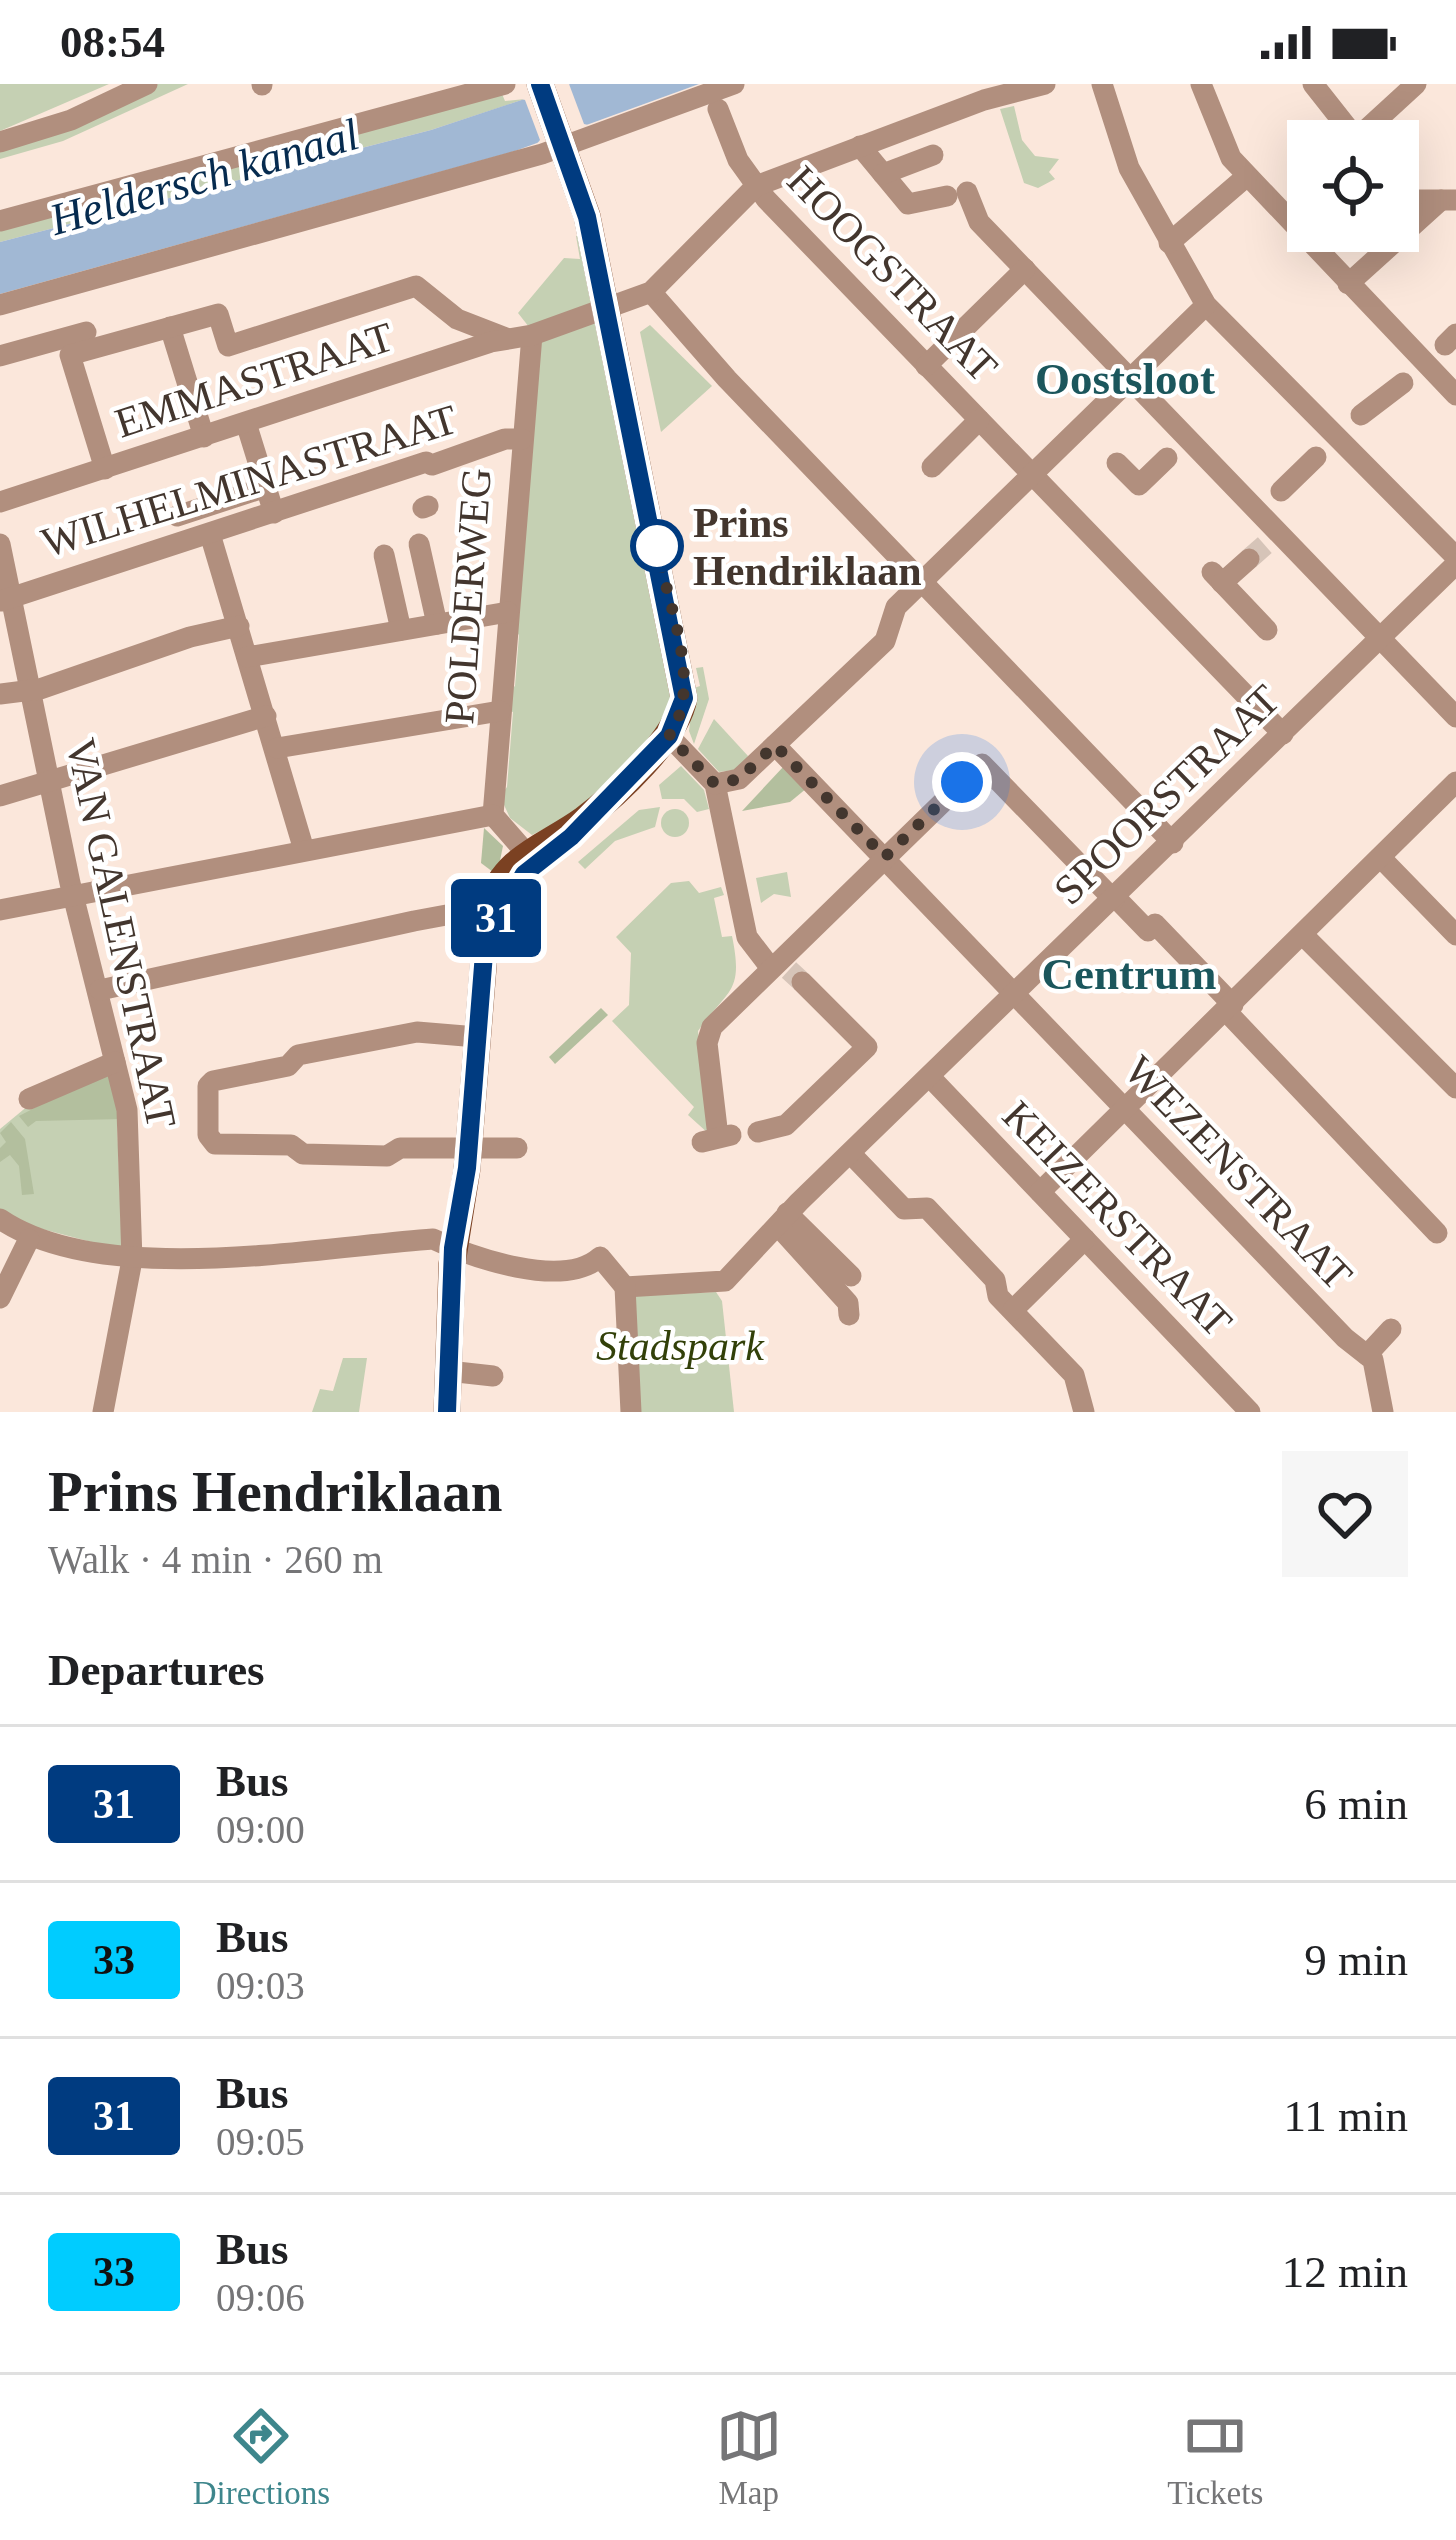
<!DOCTYPE html>
<html lang="en">
<head>
<meta charset="utf-8">
<style>
  body { margin:0; font-family:Georgia,serif; background:#f6f6f6; color:#202124; height:100vh; display:flex; flex-direction:column; font-size:45px; white-space:nowrap }
  * { box-sizing:border-box; margin:0 }
  p { font-size:39px; color:#757577 }
  .icon { flex:none; width:66px; height:66px; fill:none; stroke:currentColor; stroke-width:2; stroke-linecap:round; stroke-linejoin:round }
  .map { position:relative; height:1328px; overflow:hidden }
  .sheet { display:flex; flex-direction:column; background:#fff; flex:1 }
  .sheet>* { flex:none }
  .badge { padding:0 24px; border-radius:9px; font-size:42px; line-height:78px }
  .buttons { position:absolute; left:1287px; top:36px; display:grid; gap:24px }
  .buttons a { display:grid; place-items:center; width:132px; height:132px; border-radius:0px; background:#fff; box-shadow:0 12px 48px #0002; font-size:60px }
  .you { position:absolute; width:60px; height:60px; margin:-30px; border:9px solid #fff; border-radius:50%; background:#1a73e8; box-shadow:0 0 0 18px #1a73e833 }
  .map>.badge { position:absolute; translate:-50% -50%; box-shadow:0 0 0 6px #fff }
  h2 { padding:0 48px; font-size:45px; line-height:108px }
  .round { display:grid; place-items:center; flex:none; width:126px; height:126px; border-radius:0px; background:#f6f6f6 }
  .headline { display:flex; align-items:center; justify-content:space-between; height:204px; padding:0 48px }
  h1 { font-size:57px; font-weight:700; line-height:90px }
  ul { padding:0; list-style:none }
  li { display:flex; align-items:center; gap:36px; height:156px; padding:0 48px; border-top:3px solid #e0e0e0 }
  li div { flex:1 }
  li b { display:block; font-size:45px }
  li em { font-style:normal }
  li .badge { min-width:132px; font-weight:700; text-align:center }
  .status { display:flex; justify-content:space-between; align-items:center; height:84px; padding:0 60px; background:#fff; direction:ltr }
  .status svg { height:33px; fill:currentColor }
  .tabs { display:flex; justify-content:space-around; align-items:center; height:168px; border-top:3px solid #e0e0e0; background:#fff; font-size:33px; color:#757577 }
  .tabs a { display:grid; justify-items:center; gap:6px }
  .tabs .selected { color:#3e868c }
  .map>svg:first-child { display:block }
  .green { fill:#c5d0b3 }
  .forest { fill:#b3bf9e }
  .water { fill:#a1b8d4 }
  .pier { fill:#fbe7db }
  .lines { fill:none; stroke-linecap:round; stroke-linejoin:round }
  .minor-tunnel { stroke:#d6c4b8; stroke-width:21; stroke-dasharray:21 10; stroke-linecap:butt }
  .minor { stroke:#b18f7e; stroke-width:21 }
  .major { stroke:#7b4122; stroke-width:27 }
  .line-casing { stroke:#fff; stroke-width:27 }
  .line { stroke:#003b80; stroke-width:18 }
  .walk { stroke:#43362e; stroke-width:12; stroke-dasharray:0 21.6 }
  .stop-dot { fill:#fff; stroke:#003b80; stroke-width:6 }
  .labels { text-anchor:middle; stroke-width:9; stroke-linejoin:round; paint-order:stroke }
  .street-label { font-size:42px; fill:#43362e; stroke:#fff }
  .stop-label { font-size:42px; font-weight:bold; fill:#43362e; stroke:#fff; text-anchor:start }
  .park-label { font-size:42px; font-style:italic; fill:#324009; stroke:#fff }
  .water-label { font-size:45px; font-style:italic; fill:#062b4f; stroke:#fff }
  .neighbourhood-label { font-size:45px; font-weight:bold; fill:#1b565c; stroke:#fff }
</style>
</head>
<body>
<div class="status"><b>08:54</b><svg viewBox="0 0 49 12"><path d="M0 12V9h3v3zM5 12V6h3v6zM10 12V3h3v9zM15 12V0h3v12zM26 1h20v11H26zM47 4h2v5h-2z"/></svg></div>
<div class="map">
<svg width="1456" height="1328" viewBox="0 0 1456 1328">
  <rect width="100%" height="100%" fill="#fbe7db"/>
  <g class="green">
    <polygon points="0,0 109,0 0,47"/>
    <polygon points="158,0 188,0 63,57 0,75 0,65"/>
    <polygon points="502,10 505,17 525,15 431,46 0,158 0,145"/>
    <polygon points="1014,22 1022,56 1035,72 1059,75 1049,88 1055,95 1038,104 1024,99 1000,25"/>
    <polygon points="583,150 675,595 666,639 580,727 532,751 510,734 500,712 507,703 513,628 506,626 508,608 515,602 519,551 513,544 520,445 527,439 529,243 518,229 564,174 580,175 576,152"/>
    <polygon points="650,241 712,302 661,348 640,248"/>
    <polygon points="703,583 709,615 694,660 689,647 694,604 700,602 696,584"/>
    <polygon points="714,635 748,672 742,685 719,688 698,665"/>
    <polygon points="681,682 704,706 709,725 697,728 684,715 662,715 659,701"/>
    <polygon points="660,723 655,743 615,757 585,785 578,778 639,726"/>
    <circle cx="675" cy="739" r="14"/>
    <polygon points="787,788 791,813 774,810 761,819 756,794"/>
    <path d="M689,797l10,12 22,-6 3,8 -10,3 8,39 10,-1c12,58 -4,52 -34,95l11,103 -21,-19 6,-8 -82,-86 17,-16 2,-52 -15,-16 55,-54z"/>
    <polygon points="115,983 122,1166 0,1134 0,1045 29,1021"/>
    <polygon points="716,1208 722,1217 734,1328 637,1328 630,1212"/>
    <polygon points="343,1274 367,1274 359,1328 312,1328 320,1305 333,1307"/>
  </g>
  <g class="forest">
    <polygon points="784,682 807,704 790,718 742,727"/>
    <polygon points="484,744 503,762 497,791 481,779"/>
    <polygon points="601,924 608,931 555,980 549,973"/>
    <polygon points="110,985 122,1035 36,1037 28,1043 19,1032"/>
    <polygon points="11,1038 25,1055 34,1110 22,1111 19,1082 10,1071 0,1078 0,1064 6,1058 0,1049"/>
  </g>
  <polygon class="water" points="570,0 699,0 515,67 0,210 0,158 431,46"/>
  <polygon class="pier" points="552,0 569,0 584,40 592,42 535,62 540,56 525,16 516,13"/>
  <g class="lines">
    <g class="minor-tunnel">
      <polyline points="1249,475 1265,461"/>
      <polyline points="789,886 802,898"/>
    </g>
    <g class="minor">
      <polyline points="262,0 262,1"/>
      <polyline points="1102,0 1129,84 1206,221 1456,473"/>
      <polyline points="1201,0 1231,74 1456,311"/>
      <polyline points="1313,0 1358,57"/>
      <polyline points="718,25 738,76 766,115 1283,650"/>
      <polyline points="1356,55 1416,0"/>
      <polyline points="0,58 71,36 147,0"/>
      <polyline points="860,62 908,120 947,112"/>
      <polyline points="883,90 933,71"/>
      <polyline points="1398,107 1406,116 1456,116"/>
      <polyline points="967,108 979,138 1456,633"/>
      <polyline points="0,137 505,0"/>
      <polyline points="1169,159 1247,92"/>
      <polyline points="1348,200 1441,116"/>
      <polyline points="651,208 727,295 1173,759"/>
      <polyline points="0,221 542,70 734,0"/>
      <polyline points="170,243 204,353"/>
      <polyline points="532,251 493,731 534,778"/>
      <polyline points="1445,261 1456,250"/>
      <polyline points="0,272 86,248"/>
      <polyline points="926,282 1025,185"/>
      <polyline points="1361,331 1403,299"/>
      <polyline points="246,339 274,429"/>
      <polyline points="1117,379 1139,401 1167,374"/>
      <polyline points="932,383 979,336"/>
      <polyline points="105,385 70,271 218,230 228,262 416,202 457,235 506,254"/>
      <polyline points="1281,407 1316,373"/>
      <polyline points="0,418 491,258 532,251 651,208 756,102 984,16 1045,0"/>
      <polyline points="423,424 428,422"/>
      <polyline points="177,432 266,403"/>
      <polyline points="210,450 304,766"/>
      <polyline points="0,460 70,799 127,1026 132,1176 103,1328"/>
      <polyline points="419,460 437,540"/>
      <polyline points="384,471 401,546"/>
      <polyline points="1212,488 1267,546"/>
      <polyline points="1222,499 1249,475"/>
      <polyline points="1,517 426,378 432,381 505,355 522,355"/>
      <polyline points="247,573 508,528"/>
      <polyline points="0,610 40,605 190,553 239,542"/>
      <polyline points="669,652 715,700 747,853 770,883"/>
      <polyline points="775,661 1345,1254 1373,1276 1383,1328"/>
      <polyline points="277,664 500,627"/>
      <polyline points="715,700 739,695 885,557 896,523 1206,221"/>
      <polyline points="0,712 266,632"/>
      <polyline points="1382,775 1456,851"/>
      <polyline points="1116,814 1148,847 1155,840 1233,921"/>
      <polyline points="0,826 493,731"/>
      <polyline points="1303,851 1456,1004"/>
      <polyline points="100,906 414,837 468,827 495,834"/>
      <polyline points="1226,927 1437,1149"/>
      <polyline points="477,953 417,948 298,971 288,982 213,997 208,1002 208,1051 215,1060 291,1061 303,1070 387,1072 400,1064 517,1064"/>
      <polyline points="930,993 1250,1328"/>
      <polyline points="29,1015 115,978"/>
      <polyline points="717,1044 707,959 712,943 982,680 1114,816"/>
      <polyline points="758,1048 786,1041 867,963 802,898"/>
      <polyline points="702,1058 731,1051"/>
      <polyline points="851,1070 904,1125 927,1124 995,1196 998,1212 1074,1291 1084,1328"/>
      <polyline points="1040,1108 1456,698"/>
      <polyline points="787,1129 851,1192"/>
      <path d="M0,1135c102,69 311,29 433,20 38,18 130,51 167,18l25,30"/>
      <polyline points="779,1143 848,1219 849,1231"/>
      <polyline points="625,1203 725,1197 799,1118 1456,480"/>
      <polyline points="625,1203 631,1328"/>
      <polyline points="0,1214 29,1155"/>
      <polyline points="1013,1226 1085,1155"/>
      <polyline points="1367,1271 1391,1245"/>
      <polyline points="448,1287 493,1292"/>
    </g>
    <path class="major" d="M447,1328l5,-148 15,-95 21,-262c17,-51 56,-59 95,-87 33,-25 94,-81 101,-122l-97,-482 -47,-132"/>
  </g>
  <g class="lines">
    <g class="line-casing">
      <polyline id="line" points="447,1328 453,1164 467,1084 485,857 524,790 571,753 669,652 684,614 587,133 540,0"/>
    </g>
    <use href="#line" class="line"/>
    <path class="walk" d="M657,462c9,55 48,139 12,190l46,48 24,-5 36,-34 110,112 77,-75"/>
  </g>
  <circle class="stop-dot" cx="657" cy="462" r="24"/>
  <g class="labels">
    <g class="street-label">
      <text transform="translate(893 189) rotate(46)" y="15">HOOGSTRAAT</text>
      <text transform="translate(254 295) rotate(-18)" y="15">EMMASTRAAT</text>
      <text transform="translate(249 396) rotate(-17)" y="15">WILHELMINASTRAAT</text>
      <text transform="translate(467 512) rotate(-86)" y="15">POLDERWEG</text>
      <text transform="translate(1166 710) rotate(-44)" y="15">SPOORSTRAAT</text>
      <text transform="translate(122 849) rotate(78)" y="15">VAN GALENSTRAAT</text>
      <text transform="translate(1239 1088) rotate(46)" y="15">WEZENSTRAAT</text>
      <text transform="translate(1118 1134) rotate(46)" y="15">KEIZERSTRAAT</text>
    </g>
    <g class="stop-label">
      <text x="693" y="453">Prins<tspan x="693" dy="48">Hendriklaan</tspan></text>
    </g>
    <g class="park-label">
      <text x="680" y="1276">Stadspark</text>
    </g>
    <g class="water-label">
      <text transform="translate(204 92) rotate(-16)" y="16">Heldersch kanaal</text>
    </g>
    <g class="neighbourhood-label">
      <text x="1125" y="310">Oostsloot</text>
      <text x="1129" y="905">Centrum</text>
    </g>
  </g>
</svg>
<div class="buttons">
<a><svg class="icon" aria-label="locate" viewBox="0 0 24 24"><circle cx="12" cy="12" r="6"/><path d="M12 2v4M12 18v4M2 12h4M18 12h4"/></svg></a>
</div>
<div class="you" style="left:962px;top:698px"></div>
<b class="badge" style="left:496px;top:834px;background:#003b80;color:#fff">31</b>
</div>
<section class="sheet">
<div class="headline"><div><h1>Prins Hendriklaan</h1><p>Walk · 4 min · 260 m</p></div><a class="round"><svg class="icon" aria-label="heart" viewBox="0 0 24 24"><path d="M12 20l-8-8c-3-5 5-10 8-4 3-6 11-1 8 4z"/></svg></a></div>
<h2>Departures</h2>
<ul>
<li><span class="badge" style="background:#003b80;color:#fff">31</span><div><b>Bus</b><p>09:00</p></div><em>6 min</em></li>
<li><span class="badge" style="background:#0cf;color:#111">33</span><div><b>Bus</b><p>09:03</p></div><em>9 min</em></li>
<li><span class="badge" style="background:#003b80;color:#fff">31</span><div><b>Bus</b><p>09:05</p></div><em>11 min</em></li>
<li><span class="badge" style="background:#0cf;color:#111">33</span><div><b>Bus</b><p>09:06</p></div><em>12 min</em></li>
</ul>
</section>
<nav class="tabs">
<a class="selected"><svg class="icon" aria-label="directions" viewBox="0 0 24 24"><path d="M12 3l9 9-9 9-9-9zM9 14v-3h6M13 9l2 2-2 2"/></svg>Directions</a>
<a><svg class="icon" aria-label="map" viewBox="0 0 24 24"><path d="M3 6l6-2 6 2 6-2v14l-6 2-6-2-6 2zM9 4v14M15 6v14"/></svg>Map</a>
<a><svg class="icon" aria-label="tickets" viewBox="0 0 24 24"><path d="M3 7h18v10H3zM15 7v10"/></svg>Tickets</a>
</nav>
</body>
</html>
